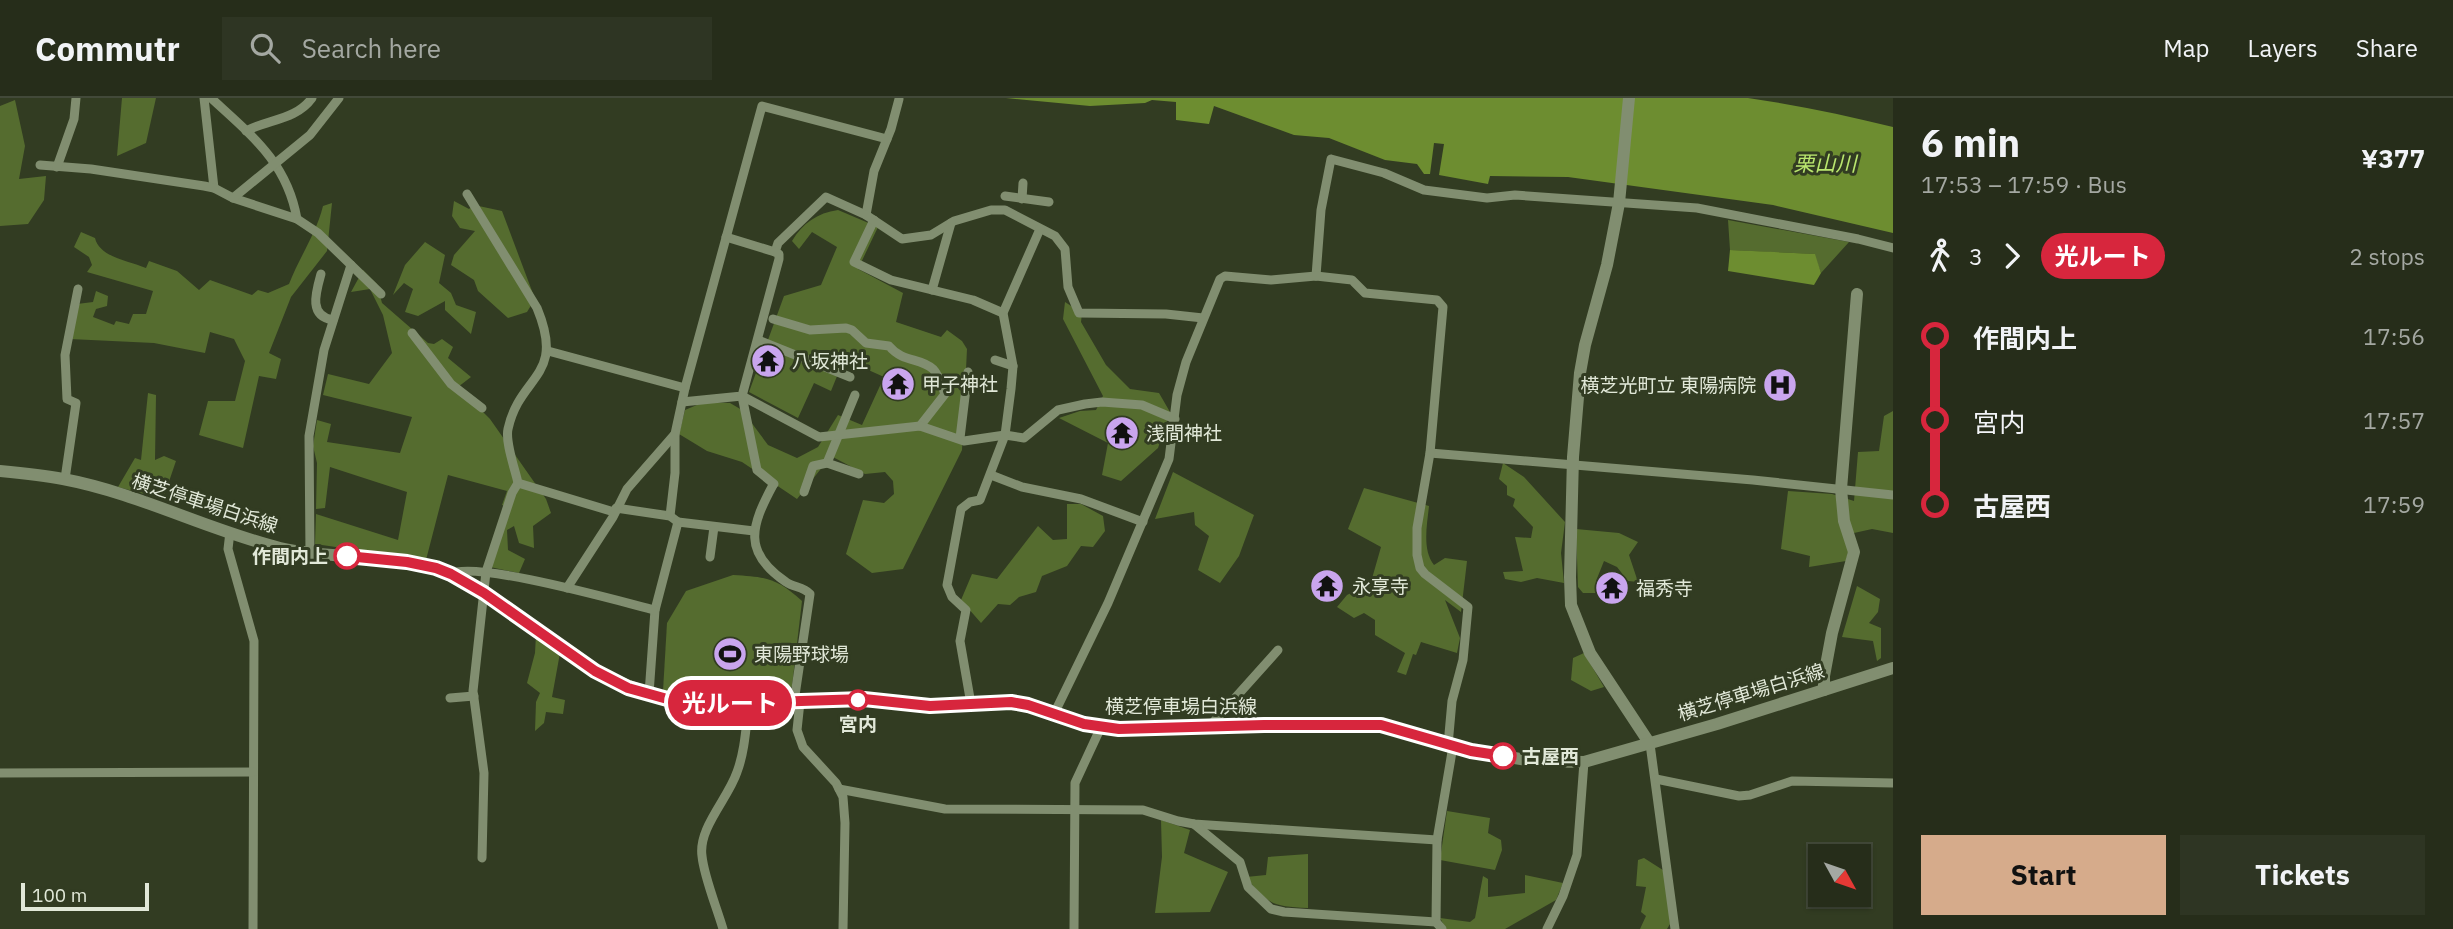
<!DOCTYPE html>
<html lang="en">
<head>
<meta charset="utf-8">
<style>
  body { margin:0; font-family:"IBM Plex Sans","Noto Sans JP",sans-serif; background:#2e3523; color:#f1f3f6; height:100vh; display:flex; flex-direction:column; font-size:26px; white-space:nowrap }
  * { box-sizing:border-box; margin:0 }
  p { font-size:23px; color:#a4a8a2 }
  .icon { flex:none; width:38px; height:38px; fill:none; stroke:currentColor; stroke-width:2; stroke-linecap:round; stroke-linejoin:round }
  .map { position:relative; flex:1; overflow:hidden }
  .drawer { display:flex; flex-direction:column; background:#262d1a; width:560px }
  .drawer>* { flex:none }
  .badge { padding:0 14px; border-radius:23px; font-size:24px; line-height:46px }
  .needle { width:46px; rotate:130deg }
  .fabs { position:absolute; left:1808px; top:746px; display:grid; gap:14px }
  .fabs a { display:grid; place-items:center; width:63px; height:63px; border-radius:0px; background:#262d1a; box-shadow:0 2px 5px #0004,0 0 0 2px #424939; font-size:35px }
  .scale { position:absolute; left:21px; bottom:18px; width:128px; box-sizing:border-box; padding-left:7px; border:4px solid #e1e8d8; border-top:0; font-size:19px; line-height:24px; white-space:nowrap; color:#e1e8d8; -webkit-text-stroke:5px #323c22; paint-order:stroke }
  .map>.badge { position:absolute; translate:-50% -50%; box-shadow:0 0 0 4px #fff }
  .legs { display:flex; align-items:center; gap:10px; height:77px; padding:0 28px; font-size:23px }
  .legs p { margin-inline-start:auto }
  .summary { display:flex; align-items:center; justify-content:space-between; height:119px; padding:0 28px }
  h1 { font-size:38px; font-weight:800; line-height:52px }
  .primary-button { display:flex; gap:14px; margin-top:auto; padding:14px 28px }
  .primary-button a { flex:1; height:80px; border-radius:0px; background:#d6ab8b; color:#111; font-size:28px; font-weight:800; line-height:80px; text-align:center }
  .primary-button a+a { background:#2e3523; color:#f1f3f6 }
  ul { padding:0 28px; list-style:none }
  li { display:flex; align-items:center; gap:24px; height:84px; font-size:26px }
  li i { display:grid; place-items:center; width:10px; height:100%; margin:0 9px; background:currentColor }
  li i::after { content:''; width:18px; height:18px; margin:-9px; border:5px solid; border-radius:50%; background:#262d1a }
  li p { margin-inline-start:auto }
  li:first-child i { background:linear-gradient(#0000 50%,currentColor 0) }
  li:last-child i { background:linear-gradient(currentColor 50%,#0000 0) }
  header { display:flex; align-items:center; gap:42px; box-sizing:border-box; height:98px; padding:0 35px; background:#262d1a; border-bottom:2px solid #424939 }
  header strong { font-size:33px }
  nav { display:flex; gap:38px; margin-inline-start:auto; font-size:24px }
  .search { width:490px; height:63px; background:#2e3523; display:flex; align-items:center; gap:18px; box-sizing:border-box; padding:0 24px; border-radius:0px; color:#a4a8a2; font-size:26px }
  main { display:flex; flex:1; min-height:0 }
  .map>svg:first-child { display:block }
  .green { fill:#556c2f }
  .water { fill:#6d8d30 }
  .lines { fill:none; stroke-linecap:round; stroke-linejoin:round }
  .street { stroke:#818e70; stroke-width:9 }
  .secondary { stroke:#818e70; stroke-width:12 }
  .line-1-casing { stroke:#fff; stroke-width:16 }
  .line-1 { stroke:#d7263d; stroke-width:10 }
  .stop-1-dot { fill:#fff; stroke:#d7263d; stroke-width:3.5 }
  .labels { text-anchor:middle; stroke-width:6; stroke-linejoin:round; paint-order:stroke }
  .poi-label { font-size:19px; fill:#e1e8d8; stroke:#323c22; text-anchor:start }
  .street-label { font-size:19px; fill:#e1e8d8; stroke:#323c22 }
  .stop-label { font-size:19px; font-weight:bold; fill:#e1e8d8; stroke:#323c22; text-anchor:end }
  .water-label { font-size:21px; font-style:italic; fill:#bae76f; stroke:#323c22 }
</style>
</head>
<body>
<header>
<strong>Commutr</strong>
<div class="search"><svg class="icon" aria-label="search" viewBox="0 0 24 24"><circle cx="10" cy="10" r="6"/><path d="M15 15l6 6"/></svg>Search here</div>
<nav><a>Map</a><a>Layers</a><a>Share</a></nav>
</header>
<main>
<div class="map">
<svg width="1893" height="831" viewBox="0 0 1893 831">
  <rect width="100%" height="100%" fill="#323c22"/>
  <g class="green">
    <polygon points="122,0 156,0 146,45 117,58"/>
    <polygon points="15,2 25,48 19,81 46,78 44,102 28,126 0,128 0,8"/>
    <polygon points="454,103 469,111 474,107 502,113 535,201 527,214 508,220 478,193 474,182 451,167 454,157 475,133 460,130 452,118"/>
    <path d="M332,105l-5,48 -36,46 -22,56 12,6 -5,20 -17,-3 -16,72 -44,-13 9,-34h27l10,-40 -11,-22 -24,-7 -5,21 -51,-10 -84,-4 7,-35 16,-2 3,-11 12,5 -1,10 -11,3 -3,8 21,8 2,-4 13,3 4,-10h13l7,-23 -66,-19 5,-7 -3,-8 -15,-10 7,-15 14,6c4,19 34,23 51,30l3,-7 28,10 22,19 11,-10 42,15 6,-5 10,3 21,-9c11,-28 27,-50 34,-78z"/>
    <path d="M838,112l40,17 -20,42 45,24 -7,29 45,15 6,-7 15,11 5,8 -5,101 -59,119 -31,4 -26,-19 17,-54 21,3 10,-9 -1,-13 -8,-9 -20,2 -34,-18 -34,43 -55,-37 -35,-11 -28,-17 6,-24 19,-8 26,1 12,7 26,35 29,13 21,-11 20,-32 24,10 22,-48 -40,-18 -13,32 -17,-8 -16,35 -49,-26 35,-96 37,-11 16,-38 -25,-15 -13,17 -7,-8c11,-18 25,-28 46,-31z"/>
    <polygon points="1728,122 1849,144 1821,175 1814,156 1730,152"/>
    <polygon points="425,144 445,157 439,185 451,195 456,207 476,214 471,236 445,212 445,203 418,218 405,214 413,191 404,185 393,197 405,167"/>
    <polygon points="363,172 377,186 382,205 428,245 434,246 442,241 453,249 448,260 471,279 458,289 490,321 546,401 551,415 533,428 534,450 519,445 514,428 507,432 508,452 525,461 519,475 490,469 509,410 502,407 507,393 448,377 426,462 315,446 316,416 398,442 407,394 330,369 325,410 316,411 317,365 313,348 317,322 331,326 327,344 400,355 412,319 323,297 328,276 369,286 392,255 383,217 370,191 351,194"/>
    <polygon points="1065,204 1082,215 1081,224 1106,267 1130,291 1159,295 1170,314 1158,350 1121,383 1102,377 1108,345 1059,320 1080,313 1096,312 1103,298 1063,221"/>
    <polygon points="148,295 156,297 155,362 164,358 176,363 163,401 118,389 135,360 141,362"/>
    <polygon points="1893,313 1893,435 1872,431 1845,437 1849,450 1846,463 1809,469 1810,458 1781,451 1788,393 1832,396 1854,403 1858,354 1879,353 1884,318"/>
    <polygon points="1503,365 1524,379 1565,424 1561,455 1564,485 1537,480 1521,484 1505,481 1503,474 1523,473 1515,439 1531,440 1533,429 1513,408 1515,401 1507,397 1507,388 1499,381"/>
    <polygon points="1173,374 1254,417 1239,458 1220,485 1198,472 1209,438 1195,427 1194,414 1155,421"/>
    <path d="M1364,390l65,18c-2,19 -7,44 5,59l11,-7 22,3 -6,51 -16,-12 15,38 -3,15 -36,-11 -5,13 -3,-1 -7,21 -9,-3 8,-19 -30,-18v-15l-11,-7 -10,5 -17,-11 10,-12 8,-4 12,5 14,-49 -33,-18z"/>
    <polygon points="1067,406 1081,406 1103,418 1105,433 1093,449 1081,448 1067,468 1042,478 1036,494 1019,499 1010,507 998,506 981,525 961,502 972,476 997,481 1038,428 1053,442 1067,441"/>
    <polygon points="1576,431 1619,435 1638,444 1629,457 1638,484 1628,483 1617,469 1604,463 1596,483 1597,495 1583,495 1578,489"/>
    <path d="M733,477c34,2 43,3 69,26l-10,85 -7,8 -62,4 -60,-7 4,-68 19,-32z"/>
    <polygon points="1857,488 1880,501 1878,514 1869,525 1881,530 1881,560 1877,563 1873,543 1842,539"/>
    <polygon points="536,537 560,555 552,599 565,602 563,616 546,614 544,625 535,633 536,604 540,595 527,585 535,555"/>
    <polygon points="1584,555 1604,589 1591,593 1571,582 1573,560"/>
    <polygon points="1447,713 1490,720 1488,735 1501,742 1502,752 1495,772 1440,762"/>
    <polygon points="1161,722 1190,732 1184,755 1228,774 1210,814 1155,815 1162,759"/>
    <path d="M1308,756v54c-35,-2 -40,-3 -62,-31l20,-2 2,-18z"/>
    <polygon points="1644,760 1666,774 1670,826 1667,831 1640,831 1646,818 1641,814 1646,789 1636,788 1638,762"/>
    <polygon points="1525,777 1563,785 1556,802 1505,831 1446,831 1440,820 1470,824 1475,820 1483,778 1488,781 1488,799 1525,795"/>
  </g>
  <g class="water">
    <path d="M1006,0h742c49,7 97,17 145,29v106l-120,-28 -205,-28 -78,-1 -2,8 -49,-9 5,-31 -10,-1 -4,31h-6l-7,-10 -32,-4 -56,-22 -35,-3 -80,-29 -5,18 -33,-4v-18l-24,-2 -7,3 -55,3z"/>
    <polygon points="1730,152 1815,156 1821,175 1814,187 1728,173"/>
  </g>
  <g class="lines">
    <g class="street">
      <polyline points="204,0 214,90"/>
      <path d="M211,0c40,37 76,64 86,121"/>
      <path d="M246,33c23,-12 50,-11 66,-33"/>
      <polyline points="40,67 91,71 204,88 214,90 233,100 297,121 318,135 381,196"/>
      <polyline points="57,69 74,21 76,0"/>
      <path d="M467,96l70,114c29,70 -17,66 -29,121 -3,13 7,40 10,54l96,29"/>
      <polyline points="1005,98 1049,104"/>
      <polyline points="233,100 310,37 339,0"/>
      <polyline points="1022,101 1023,85"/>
      <polyline points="866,117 874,73 891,31 899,1"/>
      <polyline points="874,122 854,164 891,182 973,202 1003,215"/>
      <polyline points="726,139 775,154 778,145 826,99 866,117 902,141 931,137 954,123 991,112 1005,112 1055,138 1065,151 1068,189 1079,215 1166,216 1203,220"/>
      <path d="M321,176c-5,18 -13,42 12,46"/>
      <polyline points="1316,178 1321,112 1331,61 1384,75 1424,92 1487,100 1515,97 1697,110 1858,141 1893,150"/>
      <polyline points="932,192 951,125"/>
      <path d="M773,221l37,11 36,-2 6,2 14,13 23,3c14,17 31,11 44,23 6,6 9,17 12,25l-25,32"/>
      <polyline points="412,235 451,286 482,310"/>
      <polyline points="758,242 850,279"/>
      <polyline points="548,253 685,290"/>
      <polyline points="995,262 1013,268"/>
      <polyline points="682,304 742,298 779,161 779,156 775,154"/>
      <polyline points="960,340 968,274"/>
      <polyline points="1430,355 1753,382 1893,397"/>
      <polyline points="827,365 855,297"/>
      <polyline points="991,377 1022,389 1081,401 1143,424"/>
      <polyline points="65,381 76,305 67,301 65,257 78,191"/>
      <polyline points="774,386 757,372 742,298 819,339 920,328 964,343 1005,337 1024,340 1058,312 1085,306 1102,304 1142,307 1175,321"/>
      <path d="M773,387c-22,41 -31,67 13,97 8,6 17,4 24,12l-16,108"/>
      <polyline points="804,394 813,368 827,365 859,376"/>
      <polyline points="616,410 670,418 678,424 655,512 649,596"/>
      <polyline points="670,418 675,375 675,336 685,290 762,8 887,41"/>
      <polyline points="678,424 754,433"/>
      <polyline points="230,434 228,451 254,543 253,831"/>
      <polyline points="310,455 309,338 324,252 351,167"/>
      <polyline points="710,459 714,429"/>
      <path d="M451,476c23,-14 171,28 204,36"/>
      <polyline points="567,490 613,419 627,391 675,336"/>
      <polyline points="450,600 474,598"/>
      <polyline points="800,604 797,632 803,649 836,685 843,699 845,725 843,831"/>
      <polyline points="971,606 960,543 966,512 952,499 947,487 961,411 970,404 980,402 1005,337 1011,291 1013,268 1003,215 1040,131"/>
      <polyline points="1054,616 1108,505 1169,361 1177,297 1186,264 1220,181 1225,178 1271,182 1316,178 1352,182 1365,195 1437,202 1443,209 1430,355 1417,430 1417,457 1420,470 1425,476 1468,509 1463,562 1452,603 1448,647"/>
      <polyline points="1209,629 1278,552"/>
      <polyline points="1650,646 1675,831"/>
      <polyline points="0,675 253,674"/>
      <polyline points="1656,681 1739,698 1750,697 1792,683 1893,685"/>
      <polyline points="839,691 945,711 1143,712 1178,723 1194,726 1437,742"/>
      <polyline points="1194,726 1240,764 1248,789 1271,811 1284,814 1436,824"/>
      <polyline points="482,760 484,675 473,593 486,474 512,395 518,385"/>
      <path d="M723,831c-6,-21 -19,-52 -21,-73 -4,-28 26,-57 35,-84 8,-21 9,-46 12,-69"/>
      <polyline points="1074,831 1075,685 1101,629"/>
      <polyline points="1442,831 1436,824 1437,742 1453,648"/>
      <polyline points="1547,831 1563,798 1577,757 1584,664"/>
    </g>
    <g class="secondary">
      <polyline points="1629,0 1619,105 1607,167 1585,247 1580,275 1573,359 1570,479 1571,507 1590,555 1650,646"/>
      <path d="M0,373c21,2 42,4 63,8 75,14 144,51 217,69 55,13 116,3 168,25 26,11 49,29 71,46 62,45 106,77 185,85l160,-5 66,7 81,-4 17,3 56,19 35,5 145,-4h117l90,26 62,10 51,1 133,-38 176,-56"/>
      <polyline points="1824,592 1824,578 1832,535 1854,454 1844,423 1841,391 1857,196"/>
    </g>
  </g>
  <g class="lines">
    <g class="line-1-casing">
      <polyline id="line-1" points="347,458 407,464 436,470 451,476 484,495 595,573 628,590 678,604 712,606 864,601 930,608 1011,604 1028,607 1084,626 1119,631 1264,627 1381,627 1471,653 1503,658"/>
    </g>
    <use href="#line-1" class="line-1"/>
  </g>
  <defs>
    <g id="temple-disc" transform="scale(1.75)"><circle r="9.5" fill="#c9a5ee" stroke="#323c22"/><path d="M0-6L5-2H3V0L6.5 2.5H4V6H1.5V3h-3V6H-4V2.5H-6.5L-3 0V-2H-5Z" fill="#111"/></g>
    <g id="hospital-disc" transform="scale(1.75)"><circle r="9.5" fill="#c9a5ee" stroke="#323c22"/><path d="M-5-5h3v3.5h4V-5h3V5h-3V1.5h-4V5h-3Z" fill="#111"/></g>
    <g id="stadium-disc" transform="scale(1.75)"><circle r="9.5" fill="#c9a5ee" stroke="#323c22"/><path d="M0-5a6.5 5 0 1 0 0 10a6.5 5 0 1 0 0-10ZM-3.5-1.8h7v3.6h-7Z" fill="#111"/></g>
  </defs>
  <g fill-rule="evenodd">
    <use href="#temple-disc" x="768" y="263"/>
    <use href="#temple-disc" x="898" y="286"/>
    <use href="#hospital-disc" x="1780" y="287"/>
    <use href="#temple-disc" x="1122" y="335"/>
    <use href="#temple-disc" x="1327" y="488"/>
    <use href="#temple-disc" x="1612" y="490"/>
    <use href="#stadium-disc" x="730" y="556"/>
  </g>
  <g class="stop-1-dot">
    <circle cx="347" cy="458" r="12"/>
    <circle cx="858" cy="602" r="9"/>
    <circle cx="1503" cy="658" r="12"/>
  </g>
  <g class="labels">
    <g class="poi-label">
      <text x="792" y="270">八坂神社</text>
      <text x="922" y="293">甲子神社</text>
      <text x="1756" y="294" text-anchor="end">横芝光町立 東陽病院</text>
      <text x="1146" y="342">浅間神社</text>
      <text x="1352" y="495">永享寺</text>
      <text x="1636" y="497">福秀寺</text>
      <text x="754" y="563">東陽野球場</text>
    </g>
    <g class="street-label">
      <text transform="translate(205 405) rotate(18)" y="7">横芝停車場白浜線</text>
      <text transform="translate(1751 594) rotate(-17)" y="7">横芝停車場白浜線</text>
      <text x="1181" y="615">横芝停車場白浜線</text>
    </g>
    <g class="stop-label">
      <text x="328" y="465">作間内上</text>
      <text x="858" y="633" text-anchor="middle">宮内</text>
      <text x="1522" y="665" text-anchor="start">古屋西</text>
    </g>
    <g class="water-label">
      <text x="1825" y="73">栗山川</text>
    </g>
  </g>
</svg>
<div class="fabs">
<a><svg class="needle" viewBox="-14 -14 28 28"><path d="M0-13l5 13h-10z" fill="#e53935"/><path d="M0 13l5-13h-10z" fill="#a4a8a2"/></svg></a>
</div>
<div class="scale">100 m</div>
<b class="badge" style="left:730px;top:605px;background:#d7263d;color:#fff">光ルート</b>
</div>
<section class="drawer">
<div class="summary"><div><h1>6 min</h1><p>17:53 – 17:59 · Bus</p></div><b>¥377</b></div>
<div class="legs"><svg class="icon" aria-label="walk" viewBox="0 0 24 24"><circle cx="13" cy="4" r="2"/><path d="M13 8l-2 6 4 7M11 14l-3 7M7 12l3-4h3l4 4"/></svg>3<svg class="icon" aria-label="forward" viewBox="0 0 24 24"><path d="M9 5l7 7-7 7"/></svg><b class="badge" style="background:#d7263d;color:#fff">光ルート</b><p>2 stops</p></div>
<ul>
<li><i style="color:#d7263d"></i><b>作間内上</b><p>17:56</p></li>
<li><i style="color:#d7263d"></i><span>宮内</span><p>17:57</p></li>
<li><i style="color:#d7263d"></i><b>古屋西</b><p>17:59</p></li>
</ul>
<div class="primary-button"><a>Start</a><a>Tickets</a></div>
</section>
</main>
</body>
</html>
